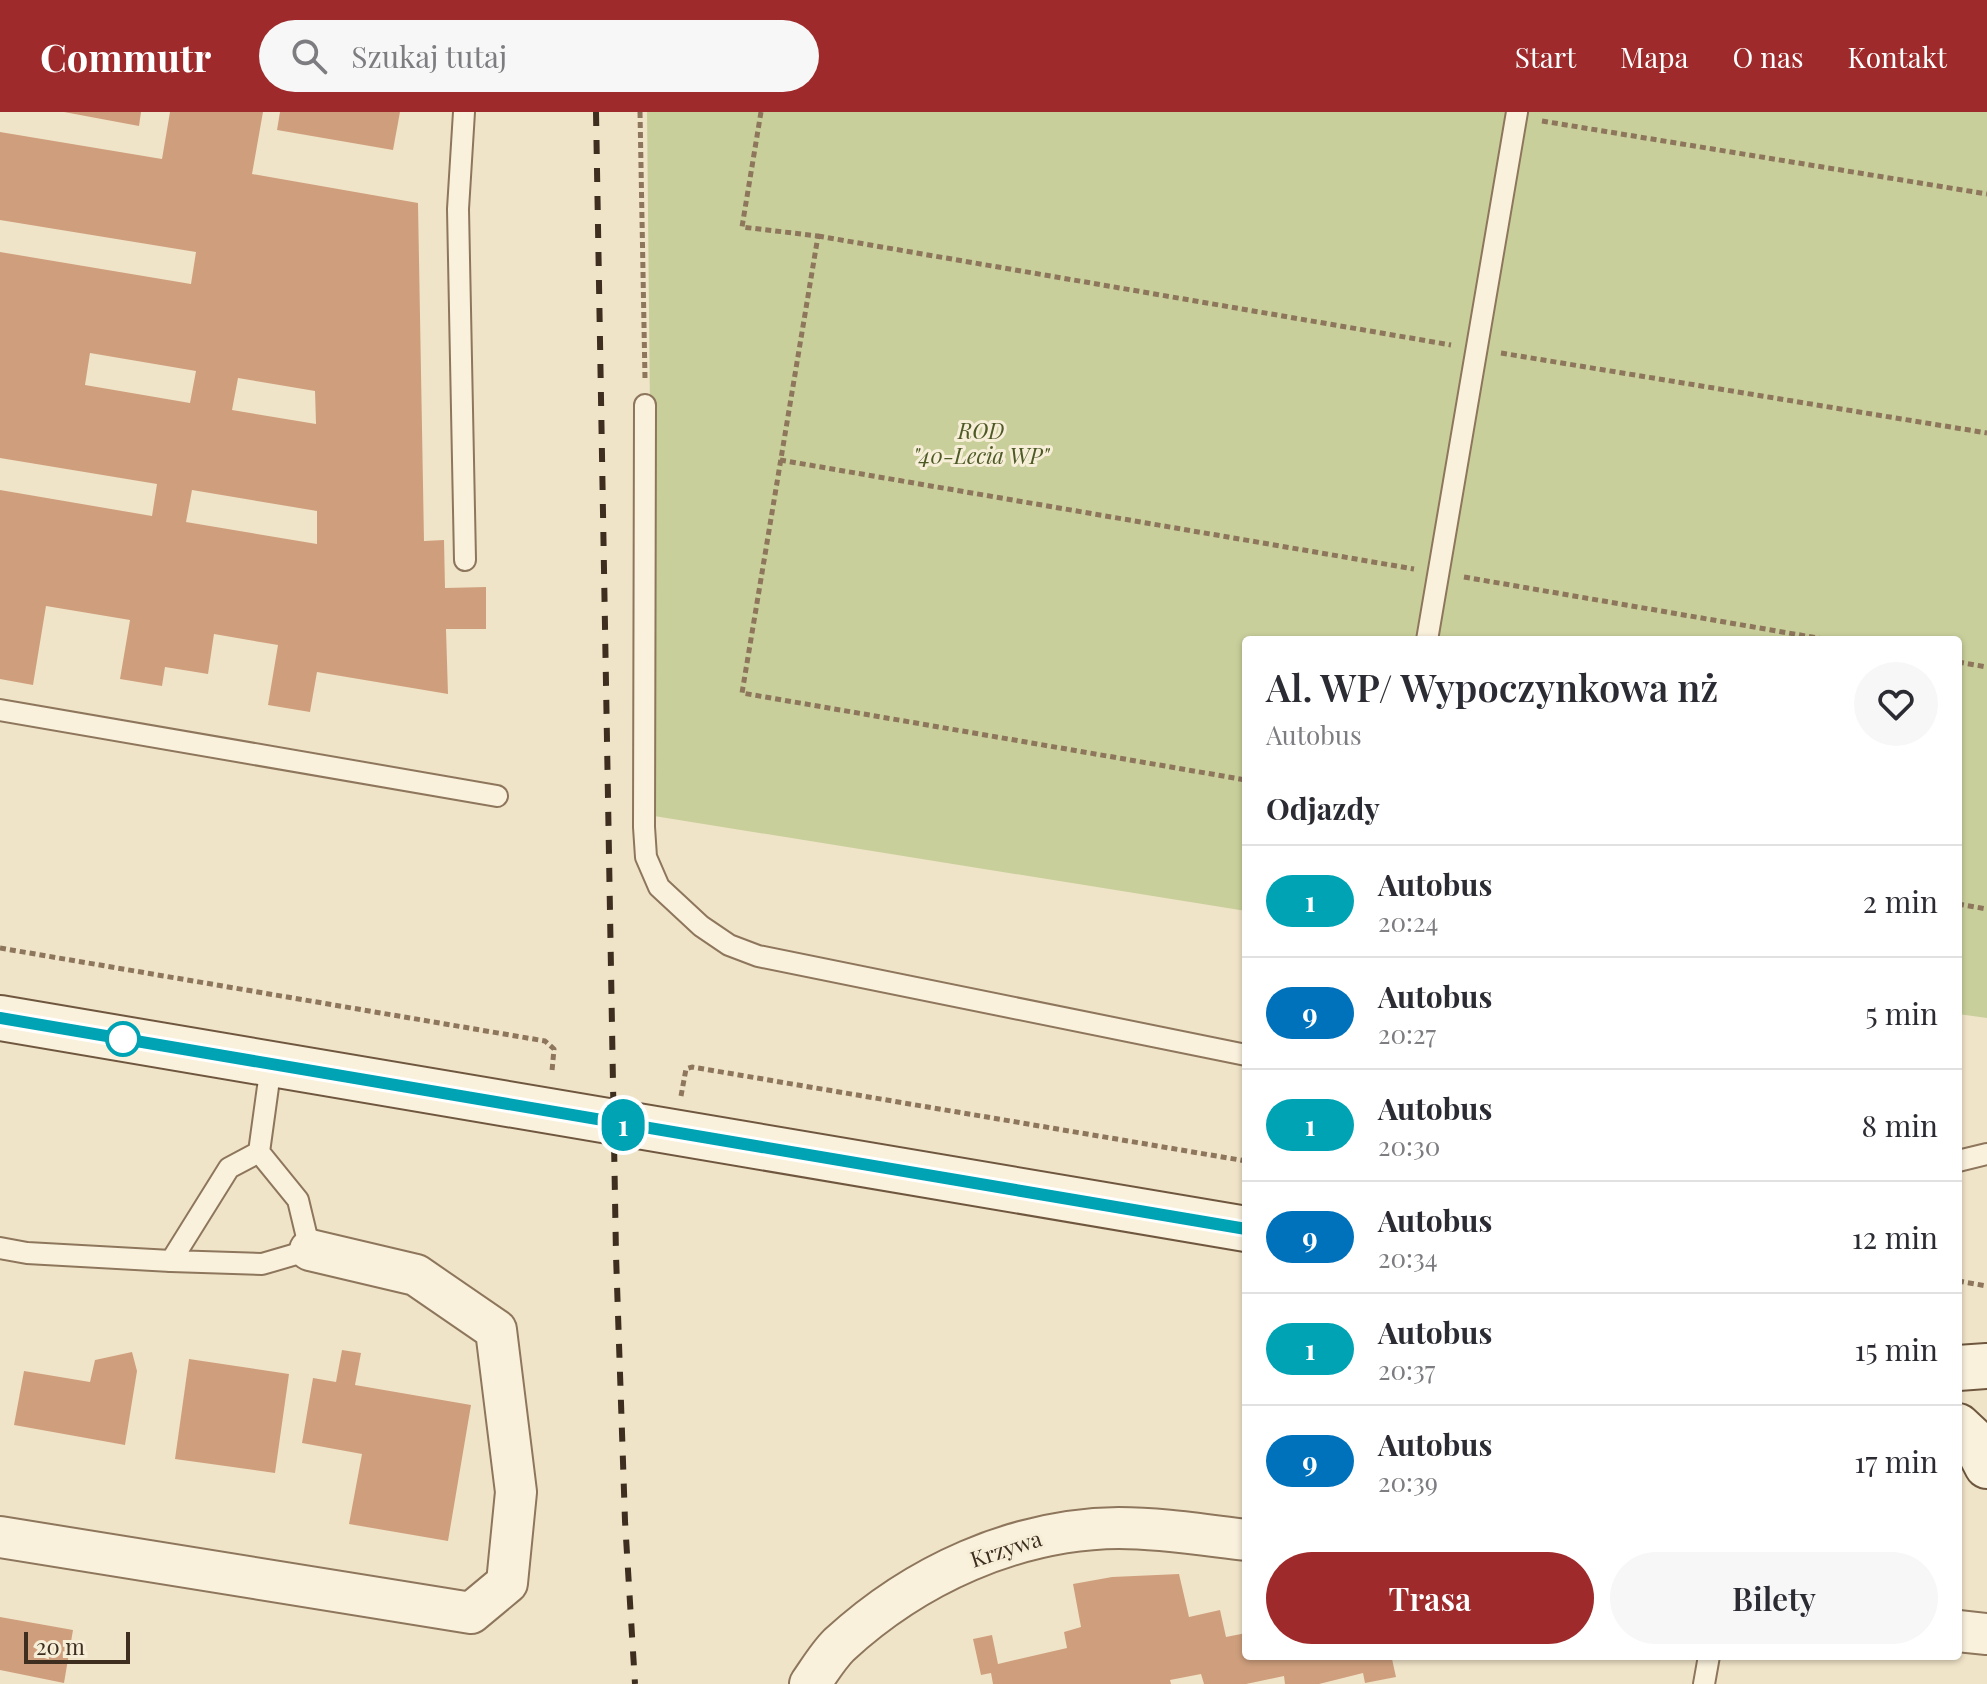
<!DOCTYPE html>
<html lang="pl">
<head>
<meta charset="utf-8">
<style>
  body { margin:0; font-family:"Playfair Display",serif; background:#f7f7f7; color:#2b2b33; height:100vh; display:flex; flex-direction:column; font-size:30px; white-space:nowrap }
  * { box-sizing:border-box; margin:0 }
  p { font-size:26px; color:#7c7c81 }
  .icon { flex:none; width:44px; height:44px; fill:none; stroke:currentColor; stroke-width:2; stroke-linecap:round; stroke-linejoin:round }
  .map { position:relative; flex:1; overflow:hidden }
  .sheet { position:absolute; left:1242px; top:524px; width:720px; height:1024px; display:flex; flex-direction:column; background:#fff; border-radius:8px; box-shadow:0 2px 6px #0004 }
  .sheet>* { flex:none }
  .badge { padding:0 16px; border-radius:26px; font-size:28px; line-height:52px }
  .scale { position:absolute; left:24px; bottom:20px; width:106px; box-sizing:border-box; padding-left:8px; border:4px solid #3d2e20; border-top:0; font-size:22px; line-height:28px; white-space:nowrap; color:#3d2e20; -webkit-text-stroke:6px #f7eed8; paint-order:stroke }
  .map>.badge { position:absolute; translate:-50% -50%; box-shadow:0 0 0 4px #fff }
  h2 { padding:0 24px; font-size:30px; line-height:72px }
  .round { display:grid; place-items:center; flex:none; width:84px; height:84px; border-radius:42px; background:#f7f7f7 }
  .overview { display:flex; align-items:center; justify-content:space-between; height:136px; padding:0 24px }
  h1 { font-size:38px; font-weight:600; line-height:60px }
  .primary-button { display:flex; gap:16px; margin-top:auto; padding:16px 24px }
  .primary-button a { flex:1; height:92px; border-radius:48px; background:#9e2a2b; color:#fff; font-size:32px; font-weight:600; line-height:92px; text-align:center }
  .primary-button a+a { background:#f7f7f7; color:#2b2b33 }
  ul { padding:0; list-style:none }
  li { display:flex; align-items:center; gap:24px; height:112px; padding:0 24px; border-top:2px solid #e1e1e2 }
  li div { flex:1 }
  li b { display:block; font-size:30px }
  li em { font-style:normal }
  li .badge { min-width:88px; font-weight:700; text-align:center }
  header { display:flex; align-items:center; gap:48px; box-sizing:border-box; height:112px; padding:0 40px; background:#9e2a2b; color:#fff }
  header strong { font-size:38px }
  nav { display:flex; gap:44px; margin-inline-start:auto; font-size:28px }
  .search { width:560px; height:72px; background:#f7f7f7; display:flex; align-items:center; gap:20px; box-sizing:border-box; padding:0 28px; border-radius:44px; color:#7c7c81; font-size:30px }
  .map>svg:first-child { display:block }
  .green { fill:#c9cf9b }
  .building { fill:#cf9f7d; fill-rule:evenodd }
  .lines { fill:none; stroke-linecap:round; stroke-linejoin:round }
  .service-casing { stroke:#8d765c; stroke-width:24 }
  .minor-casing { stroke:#8d765c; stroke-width:44 }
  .secondary-casing { stroke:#6f573f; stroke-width:48 }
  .path { stroke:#8d765c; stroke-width:5; stroke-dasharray:6 4; stroke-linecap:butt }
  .service { stroke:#faf1dc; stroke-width:20 }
  .minor { stroke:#faf1dc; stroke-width:40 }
  .secondary { stroke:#faf1dc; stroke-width:44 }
  .rail { stroke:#3d2e20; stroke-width:6; stroke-dasharray:14 14; stroke-linecap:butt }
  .line-casing { stroke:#fff; stroke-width:18 }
  .line { stroke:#00a3b4; stroke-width:12 }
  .stop-dot { fill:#fff; stroke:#00a3b4; stroke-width:4 }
  .labels { text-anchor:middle; stroke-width:6; stroke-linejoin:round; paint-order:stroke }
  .park-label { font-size:22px; font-style:italic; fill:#4d5a26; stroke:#f7eed8 }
  .street-label { font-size:22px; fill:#3d2e20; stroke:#f7eed8 }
</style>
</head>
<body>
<header>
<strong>Commutr</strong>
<div class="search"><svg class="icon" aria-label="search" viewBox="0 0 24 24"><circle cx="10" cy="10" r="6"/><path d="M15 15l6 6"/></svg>Szukaj tutaj</div>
<nav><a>Start</a><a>Mapa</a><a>O nas</a><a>Kontakt</a></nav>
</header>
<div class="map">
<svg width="1987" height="1572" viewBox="0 0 1987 1572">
  <rect width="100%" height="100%" fill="#f0e4c8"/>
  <polygon class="green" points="647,0 1987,0 1987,906 1958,902 1958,528 1246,528 1246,799 654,704"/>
  <g class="building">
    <polygon points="64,0 141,0 139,14"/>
    <path d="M170,0h93l-11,62 166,29 6,338 20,-1 1,48 41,-1v42h-40l2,65 -131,-22 -7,40 -42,-7 10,-60 -64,-11 -6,40 -43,-7 -3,19 -42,-7 10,-59 -84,-14 -13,79 -33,-6v-189l152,26 5,-32 -157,-26v-206l191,32 5,-32 -196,-32v-88l162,27zM90,241l106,18 -6,32 -105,-18zM238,266l77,13 1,33 -84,-14zM192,378l125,21v33l-131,-22z"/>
    <polygon points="280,0 400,0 393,38 277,18"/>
    <polygon points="342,1238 361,1241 355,1273 471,1293 448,1429 349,1412 362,1342 302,1331 313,1266 336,1270"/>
    <polygon points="132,1240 137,1259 125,1333 14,1313 24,1259 90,1270 95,1248"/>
    <polygon points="189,1247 289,1262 275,1361 175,1347"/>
    <polygon points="1179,1462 1189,1505 1220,1498 1226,1525 1246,1521 1246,1544 1399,1544 1392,1547 1396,1565 1365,1571 1363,1561 1319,1572 1285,1572 1284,1564 1246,1572 1204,1572 1201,1562 1170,1568 1171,1572 993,1572 991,1561 981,1563 973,1527 992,1523 998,1552 1067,1536 1064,1520 1081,1515 1073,1472 1112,1465"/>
    <polygon points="0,1505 73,1518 64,1571 0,1558"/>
  </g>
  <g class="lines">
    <g class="service-casing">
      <g id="service">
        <polyline points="464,0 458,97 465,448"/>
        <polyline points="645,293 644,715 646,745 659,775 701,814 729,833 758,844 1246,943"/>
        <polyline points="1427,528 1517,0"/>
        <polyline points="0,598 497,684"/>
        <polyline points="259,1040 229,1056 171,1149 262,1152 310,1138 298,1088 259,1040 271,953"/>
        <polyline points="1958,1049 1987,1042"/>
        <polyline points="0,1136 27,1141 171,1149"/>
        <polyline points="1704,1572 1709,1544"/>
      </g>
    </g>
    <g class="minor-casing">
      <g id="minor">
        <polyline points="0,1425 471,1501 507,1471 516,1380 496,1218 416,1163 310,1138"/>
        <polyline points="1958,1519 1987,1522"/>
        <path d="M810,1572c9,-13 18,-28 29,-39 76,-70 176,-116 280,-117 42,0 85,7 127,12"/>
      </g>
    </g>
    <g class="secondary-casing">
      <g id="secondary">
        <polyline points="0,906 1246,1117"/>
        <polyline points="1958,1256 1987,1254"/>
        <polyline points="1958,1314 1974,1329 1987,1354"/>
      </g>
    </g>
    <g class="path">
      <polyline points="640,0 645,267"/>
      <polyline points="761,0 742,115 818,124 742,581 1246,668"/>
      <polyline points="1542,9 1987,82"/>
      <polyline points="818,124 1451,233"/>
      <polyline points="1501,241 1987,321"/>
      <polyline points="780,348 1414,457"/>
      <polyline points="1464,465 1829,528"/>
      <polyline points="1958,550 1987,555"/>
      <polyline points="1958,792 1987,797"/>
      <polyline points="0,836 545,929 554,937 552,959"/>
      <polyline points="681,984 686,957 692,955 1246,1049"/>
      <polyline points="1958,1169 1987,1174"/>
    </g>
    <use href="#service" class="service"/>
    <use href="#minor" class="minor"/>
    <use href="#secondary" class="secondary"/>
    <polyline class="rail" points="596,0 616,1143 625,1409 635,1572"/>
  </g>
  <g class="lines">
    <g class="line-casing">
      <polyline id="line" points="0,906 1246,1117"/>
    </g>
    <use href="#line" class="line"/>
  </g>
  <circle class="stop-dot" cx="123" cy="927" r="16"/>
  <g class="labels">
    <g class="park-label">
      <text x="981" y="327">ROD<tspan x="981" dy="25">"40-Lecia WP"</tspan></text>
    </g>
    <g class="street-label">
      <text transform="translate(1006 1437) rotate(-18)" y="8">Krzywa</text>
    </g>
  </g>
</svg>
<div class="scale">20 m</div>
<b class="badge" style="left:623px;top:1013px;background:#00a3b4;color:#fff">1</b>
<section class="sheet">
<div class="overview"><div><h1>Al. WP/ Wypoczynkowa nż</h1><p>Autobus</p></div><a class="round"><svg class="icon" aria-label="heart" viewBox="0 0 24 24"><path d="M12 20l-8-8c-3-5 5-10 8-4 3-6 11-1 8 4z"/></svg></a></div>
<h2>Odjazdy</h2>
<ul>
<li><span class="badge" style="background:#00a3b4;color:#fff">1</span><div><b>Autobus</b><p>20:24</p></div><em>2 min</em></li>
<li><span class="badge" style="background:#0072bc;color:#fff">9</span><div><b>Autobus</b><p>20:27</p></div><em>5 min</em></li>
<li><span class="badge" style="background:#00a3b4;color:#fff">1</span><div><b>Autobus</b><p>20:30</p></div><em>8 min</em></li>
<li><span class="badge" style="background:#0072bc;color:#fff">9</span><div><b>Autobus</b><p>20:34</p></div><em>12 min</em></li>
<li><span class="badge" style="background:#00a3b4;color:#fff">1</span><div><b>Autobus</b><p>20:37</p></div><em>15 min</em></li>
<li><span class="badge" style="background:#0072bc;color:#fff">9</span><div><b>Autobus</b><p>20:39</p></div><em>17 min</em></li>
</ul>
<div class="primary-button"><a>Trasa</a><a>Bilety</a></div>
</section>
</div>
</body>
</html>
